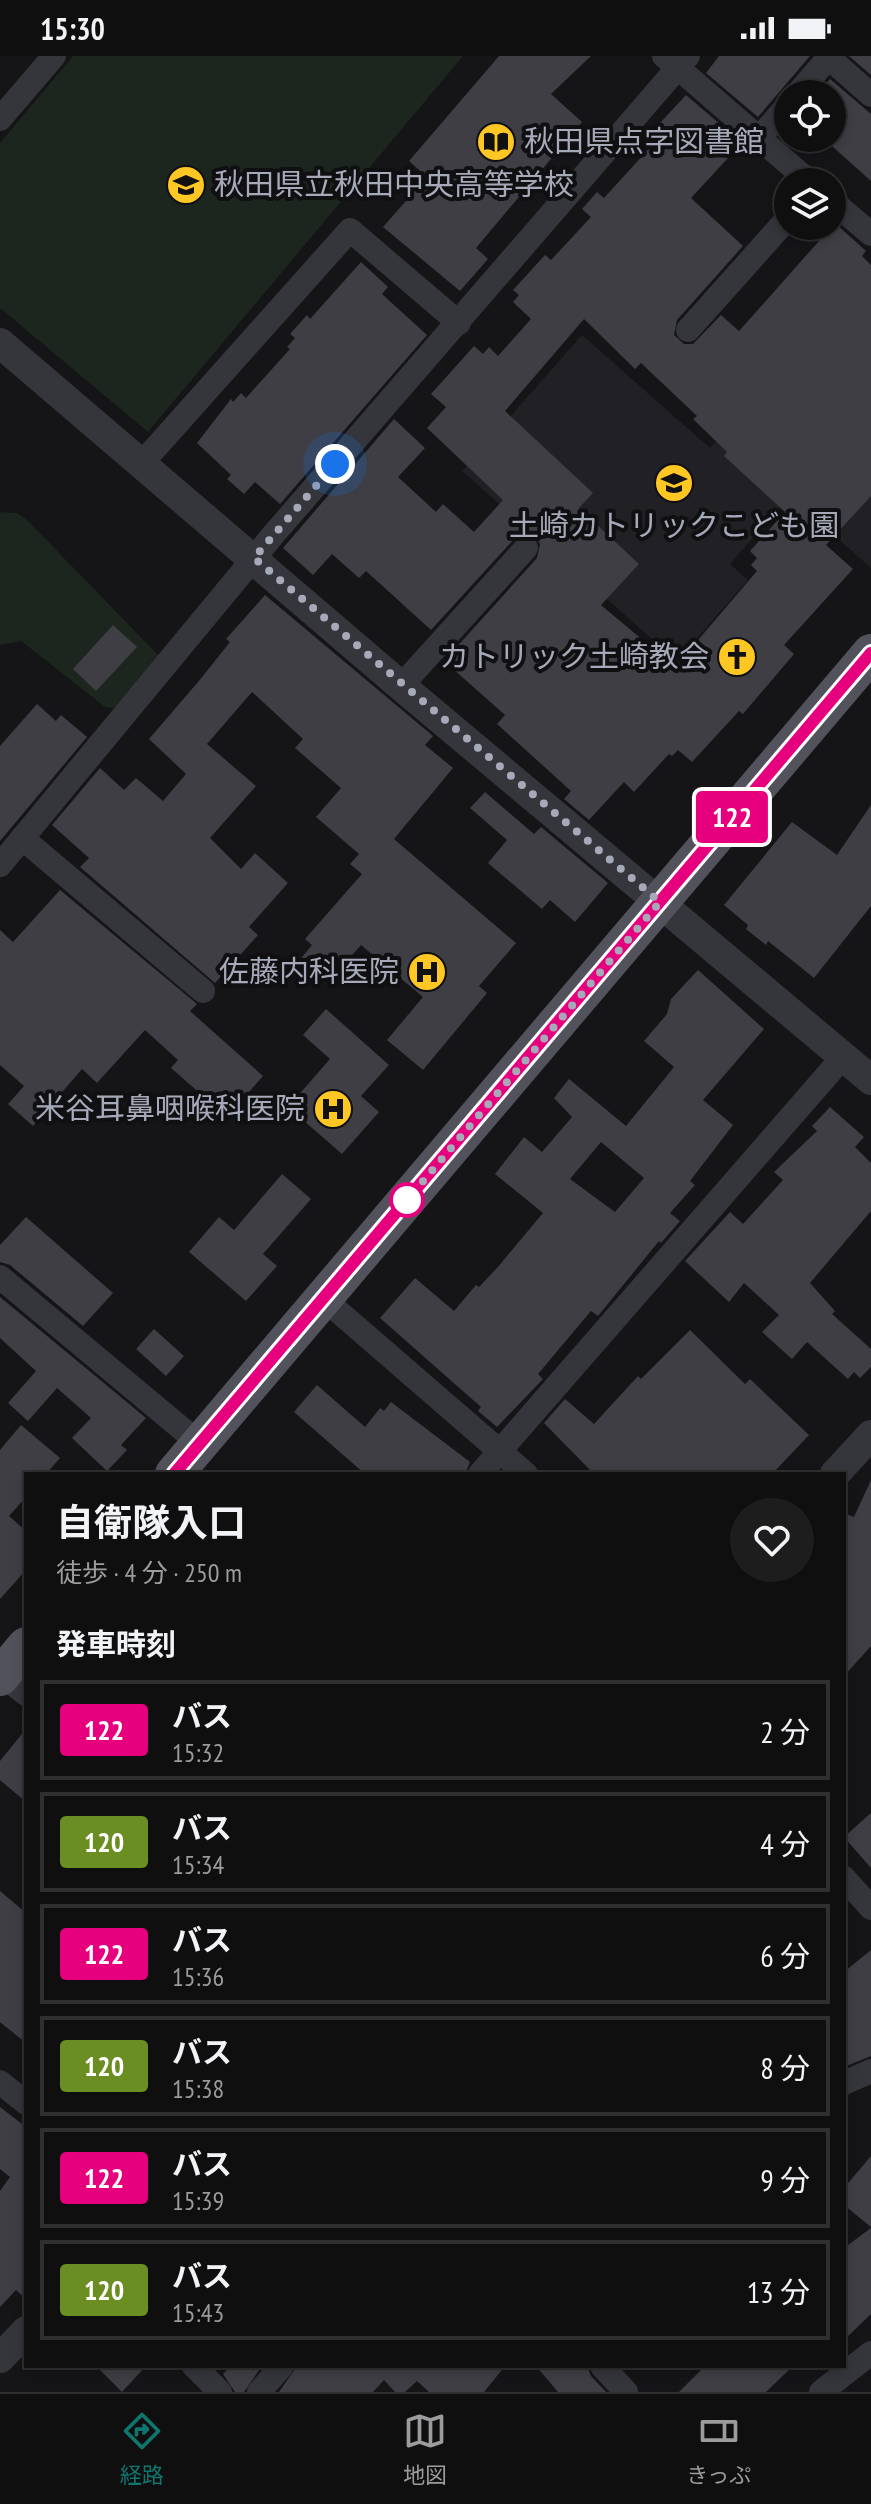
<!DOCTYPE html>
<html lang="ja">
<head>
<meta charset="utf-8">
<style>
  body { margin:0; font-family:"PT Sans Narrow","Noto Sans JP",sans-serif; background:#1e1d1e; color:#f1f3f6; height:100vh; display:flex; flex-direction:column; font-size:30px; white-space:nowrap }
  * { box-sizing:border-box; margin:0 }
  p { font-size:26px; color:#9c9c9f }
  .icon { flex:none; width:44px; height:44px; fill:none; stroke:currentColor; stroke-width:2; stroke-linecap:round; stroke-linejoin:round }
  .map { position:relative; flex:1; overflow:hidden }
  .sheet { position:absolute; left:24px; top:1416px; width:822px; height:896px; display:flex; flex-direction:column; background:#100f10; border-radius:0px; box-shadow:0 4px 12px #0003,0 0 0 2px #302f30 }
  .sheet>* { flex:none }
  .badge { padding:0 16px; border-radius:6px; font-size:28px; line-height:52px }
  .controls { position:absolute; left:774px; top:24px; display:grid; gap:16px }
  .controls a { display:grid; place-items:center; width:72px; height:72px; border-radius:50%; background:#100f10; box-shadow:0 4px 12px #0003,0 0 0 2px #302f30; font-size:40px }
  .you { position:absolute; width:40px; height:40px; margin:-20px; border:6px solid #fff; border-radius:50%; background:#1a73e8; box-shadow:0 0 0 12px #1a73e833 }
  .map>.badge { position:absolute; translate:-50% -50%; box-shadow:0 0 0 4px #fff }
  h2 { padding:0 32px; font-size:30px; line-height:72px }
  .round { display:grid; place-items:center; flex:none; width:84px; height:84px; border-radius:42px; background:#1e1d1e }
  .summary { display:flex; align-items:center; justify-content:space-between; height:136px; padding:0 32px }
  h1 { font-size:38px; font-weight:700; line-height:60px }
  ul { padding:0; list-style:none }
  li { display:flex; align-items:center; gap:24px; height:100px; margin:0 16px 12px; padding:0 16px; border:4px solid #302f30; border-radius:0px }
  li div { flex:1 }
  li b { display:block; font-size:30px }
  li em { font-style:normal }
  li .badge { min-width:88px; font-weight:700; text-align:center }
  .status { display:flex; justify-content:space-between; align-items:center; height:56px; padding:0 40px; background:#100f10; direction:ltr }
  .status svg { height:22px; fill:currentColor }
  .tab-bar { display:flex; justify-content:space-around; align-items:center; height:112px; border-top:2px solid #302f30; background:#100f10; font-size:22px; color:#9c9c9f }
  .tab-bar a { display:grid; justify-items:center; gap:4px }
  .tab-bar .on { color:#0f766e }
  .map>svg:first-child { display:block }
  .built { fill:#212024 }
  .green { fill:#1c251e }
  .building { fill:#3e3e44; fill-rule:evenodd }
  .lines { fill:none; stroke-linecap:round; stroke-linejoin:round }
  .minor { stroke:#35363c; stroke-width:24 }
  .tertiary { stroke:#35363c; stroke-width:30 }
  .primary { stroke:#51525b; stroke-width:38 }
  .line-casing { stroke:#fff; stroke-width:18 }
  .line { stroke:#e6007e; stroke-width:12 }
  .walk { stroke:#a5a9b8; stroke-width:8; stroke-dasharray:0 14.4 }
  .stop-dot { fill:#fff; stroke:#e6007e; stroke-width:4 }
  .labels { text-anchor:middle; stroke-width:8; stroke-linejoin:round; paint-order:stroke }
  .poi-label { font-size:30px; fill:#a5a9b8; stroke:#100f11; text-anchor:end }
</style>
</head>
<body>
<div class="status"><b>15:30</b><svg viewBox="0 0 49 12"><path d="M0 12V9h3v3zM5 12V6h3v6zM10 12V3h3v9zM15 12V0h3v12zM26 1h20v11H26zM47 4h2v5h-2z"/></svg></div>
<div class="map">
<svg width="871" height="2336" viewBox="0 0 871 2336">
  <rect width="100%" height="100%" fill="#151416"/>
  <polygon class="built" points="832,254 871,288 871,512 790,440 730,508 748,524 677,605 462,415 582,279 710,392"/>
  <g class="green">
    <polygon points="73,0 463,0 148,376 0,252 0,87"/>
    <polygon points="0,456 17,457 28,465 160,601 114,652 105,651 21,585 0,589"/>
  </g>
  <g class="building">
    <polygon points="499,0 591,0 551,38 582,66 476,192 488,203 460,235 383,171 427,121 409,105"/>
    <polygon points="719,0 810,0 758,61 706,17"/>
    <polygon points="849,0 871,0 871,19"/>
    <polygon points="830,23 871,58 871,125 832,90 832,38 817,38"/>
    <path d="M686,39l56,48 -51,55 52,48 -66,74 -3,15 10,9h9l28,-29 18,16 96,-108 31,28 -4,5 9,9v231l-45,49 27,24 -69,76 10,9 -51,60 -4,-3 -47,51 -14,-12 -6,6 -3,-2 -35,38 -10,-10 -35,38 -25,-21 7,-8 -74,-67 8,-9 -61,-54 93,-103 3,-14 -5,-8 -13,-2 -7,4 -84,92 -65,-59 -7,7 -27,-24 -19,21 -30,-27 111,-129 31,29 -27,29 38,35 7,-8 31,28 29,-32 -76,-72 19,-21 -15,-13 43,-48 9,8 6,-7 9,9 33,-37 -18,-17 6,-7 -6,-5 32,-35 6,5 40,-43 -9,-8 15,-17 7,6 52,-57 -7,-6zM584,263l51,50 6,-6 56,53 -4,3 34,33 -3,4 61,56 -35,39 7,7 -6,7 6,6 -82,96 -74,-62 38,-41 -60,-56 14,-15 -88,-82z"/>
    <polygon points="361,206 388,231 382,238 427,279 280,448 255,426 244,438 227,423 231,419 197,387 231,343 233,346 241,337 246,342 290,293 287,291 295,282 290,278 307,259 310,263"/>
    <polygon points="265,539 433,680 425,689 453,712 394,783 516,887 479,930 487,937 423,1014 387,984 423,941 361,889 345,907 339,902 320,924 299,905 312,889 305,883 362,818 350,808 359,798 316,761 341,732 295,692 303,683 252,636 207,688 256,730 210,782 241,813 255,797 288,827 249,871 258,879 215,927 80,811 89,802 52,769 100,712 124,734 136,722 163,745 186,718 149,683 198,626 230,586 226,583"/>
    <polygon points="113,569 137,591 96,635 73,613"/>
    <polygon points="37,648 56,665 61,659 87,681 0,785 0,690"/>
    <polygon points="485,736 534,778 541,771 608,827 575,866 550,844 542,853 488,807 507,784 470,752"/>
    <polygon points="871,749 871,850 814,922 768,885 766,889 746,873 748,869 724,849 792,766 837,799"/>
    <polygon points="60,834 197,948 190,955 263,1020 227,1061 171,1012 178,1004 145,974 97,1027 82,1013 33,1070 8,1048 24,1030 0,1009 0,874 13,886"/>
    <path d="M698,914l66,59 -61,71 30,25 -43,56 5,4 -25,28 10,8 -19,22 -2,-2 -61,75 -7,-5 -53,63 5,5 -46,48 -19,-16 3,-4 -101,-89 35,-40 39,33 22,-26 3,2 18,-19 46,-55 -48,-39 29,-37 18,15 30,-35 -18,-19 15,-19 57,47 48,-59 -30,-26 23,-27 4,-15zM601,1086l43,36 -29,34 -45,-33z"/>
    <polygon points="326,953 389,1009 361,1040 379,1056 342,1098 288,1051 330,1003 303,979"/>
    <polygon points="830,1051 864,1081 855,1091 871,1107 871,1155 810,1227 835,1255 832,1258 871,1293 871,1311 860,1322 854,1316 848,1323 807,1286 792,1303 762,1276 779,1259 744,1227 729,1246 685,1205 730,1156 743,1168 783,1124 774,1116 817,1075 812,1070"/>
    <polygon points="282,1118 311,1143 263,1198 277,1210 246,1245 189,1196 219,1161 234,1174"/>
    <polygon points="26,1161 113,1237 83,1270 10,1209 0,1206 0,1189"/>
    <polygon points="0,1241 146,1362 121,1389 127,1394 107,1415 72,1382 91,1362 57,1332 28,1365 8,1347 36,1315 0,1282"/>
    <polygon points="154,1273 184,1300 166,1320 136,1293"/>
    <polygon points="690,1274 745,1328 750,1323 809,1379 772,1418 594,1418 544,1367 565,1343 594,1368 638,1320 641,1323"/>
    <polygon points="317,1329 365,1371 380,1352 384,1355 391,1346 470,1406 465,1418 365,1418 294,1356"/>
    <polygon points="21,1369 60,1402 46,1418 26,1418 26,1441 9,1460 26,1475 26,1514 0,1543 0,1394"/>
    <polygon points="871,1424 871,1590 844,1620 844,1457 854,1461"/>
    <polygon points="26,1673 26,1746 0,1724 0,1705"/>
    <polygon points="871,1757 871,1812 844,1781"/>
    <polygon points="0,1835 26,1857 26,1987 0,1966"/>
    <polygon points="871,1894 871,2000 844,2011 844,1916"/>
    <polygon points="0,2051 26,2071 26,2243 16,2234 0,2251 0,2135 10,2121 0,2113"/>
    <polygon points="871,2100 871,2171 844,2149 844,2132"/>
    <polygon points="871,2172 871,2258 844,2284 844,2192"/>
    <polygon points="96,2310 146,2310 122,2336"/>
    <polygon points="231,2310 262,2310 244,2336 235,2336 223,2318"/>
    <polygon points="297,2310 505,2310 484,2336 429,2336 417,2325 405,2336 395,2336 384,2324 373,2336 279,2336"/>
    <polygon points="536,2310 587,2310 591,2320 606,2336 558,2336"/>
    <polygon points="705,2310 793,2310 766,2336 679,2336"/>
  </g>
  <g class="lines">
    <g class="minor">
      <polyline points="664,0 810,126"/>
      <polyline points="829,2 871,39"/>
      <polyline points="797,38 830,0"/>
      <polyline points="0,63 54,0"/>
      <polyline points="759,82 788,49"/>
      <polyline points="832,145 871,178"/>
      <polyline points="688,274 788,162"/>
      <polyline points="142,407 350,174 459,267"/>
      <polyline points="401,630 526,492"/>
      <polyline points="22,782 203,935"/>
      <polyline points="0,809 273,479 688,0"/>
      <polyline points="0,1221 200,1388"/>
      <polyline points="324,1243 526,1418"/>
      <polyline points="480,1418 843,1001"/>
      <polyline points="0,1618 26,1638"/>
      <polyline points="844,1822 871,1852"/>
      <polyline points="0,2026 26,2047"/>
      <polyline points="844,2027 871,2015"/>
      <polyline points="194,2310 220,2336"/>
      <polyline points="602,2310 626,2336"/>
      <polyline points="259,2336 282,2310"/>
      <polyline points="821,2336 871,2297"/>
    </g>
    <g class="tertiary">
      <polyline points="0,287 401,630 871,1024"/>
      <polyline points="835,1418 871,1379"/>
      <polyline points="0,2302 26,2275"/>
    </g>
    <g class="primary">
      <polyline points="174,1418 871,597"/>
      <polyline points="0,1621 26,1590"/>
    </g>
  </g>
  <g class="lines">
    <g class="line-casing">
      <polyline id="line" points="174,1418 871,597"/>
    </g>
    <use href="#line" class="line"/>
    <polyline class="walk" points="335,408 254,502 660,846 407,1144"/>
  </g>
  <defs>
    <g id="library-disc" transform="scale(2)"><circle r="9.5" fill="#ffc724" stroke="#100f11"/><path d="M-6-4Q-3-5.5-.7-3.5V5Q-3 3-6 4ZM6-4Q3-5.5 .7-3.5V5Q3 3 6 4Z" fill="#111"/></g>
    <g id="school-disc" transform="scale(2)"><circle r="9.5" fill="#ffc724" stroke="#100f11"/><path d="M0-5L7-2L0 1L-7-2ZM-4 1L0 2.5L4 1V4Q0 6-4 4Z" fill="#111"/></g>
    <g id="church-disc" transform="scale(2)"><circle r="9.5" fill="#ffc724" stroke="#100f11"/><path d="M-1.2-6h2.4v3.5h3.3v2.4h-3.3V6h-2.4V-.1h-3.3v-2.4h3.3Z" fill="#111"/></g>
    <g id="hospital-disc" transform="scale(2)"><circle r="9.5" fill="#ffc724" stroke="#100f11"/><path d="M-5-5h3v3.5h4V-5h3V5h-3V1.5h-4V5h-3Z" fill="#111"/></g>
  </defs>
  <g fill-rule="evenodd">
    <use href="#library-disc" x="496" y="86"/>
    <use href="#school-disc" x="186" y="129"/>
    <use href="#school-disc" x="674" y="427"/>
    <use href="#church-disc" x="737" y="601"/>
    <use href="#hospital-disc" x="427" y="916"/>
    <use href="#hospital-disc" x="333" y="1053"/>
  </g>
  <circle class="stop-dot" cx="407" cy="1144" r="16"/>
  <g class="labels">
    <g class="poi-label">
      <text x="524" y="96" text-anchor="start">秋田県点字図書館</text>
      <text x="214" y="139" text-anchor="start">秋田県立秋田中央高等学校</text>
      <text x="674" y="480" text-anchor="middle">土崎カトリックこども園</text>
      <text x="709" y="611">カトリック土崎教会</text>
      <text x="399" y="926">佐藤内科医院</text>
      <text x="305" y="1063">米谷耳鼻咽喉科医院</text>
    </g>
  </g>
</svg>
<div class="controls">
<a><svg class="icon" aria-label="locate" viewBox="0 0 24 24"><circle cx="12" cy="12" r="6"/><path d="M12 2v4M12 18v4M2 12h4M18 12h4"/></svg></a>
<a><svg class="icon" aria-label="layers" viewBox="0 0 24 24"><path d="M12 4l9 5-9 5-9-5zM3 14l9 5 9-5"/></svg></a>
</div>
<div class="you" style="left:335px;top:408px"></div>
<b class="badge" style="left:732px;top:761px;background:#e6007e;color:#fff">122</b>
<section class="sheet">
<div class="summary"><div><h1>自衛隊入口</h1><p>徒歩 · 4 分 · 250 m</p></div><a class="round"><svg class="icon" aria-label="heart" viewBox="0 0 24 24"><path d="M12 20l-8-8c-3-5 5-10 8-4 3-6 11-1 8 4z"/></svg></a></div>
<h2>発車時刻</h2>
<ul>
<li><span class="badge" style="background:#e6007e;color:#fff">122</span><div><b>バス</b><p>15:32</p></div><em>2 分</em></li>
<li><span class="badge" style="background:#6b8e23;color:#fff">120</span><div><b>バス</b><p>15:34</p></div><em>4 分</em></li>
<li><span class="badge" style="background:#e6007e;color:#fff">122</span><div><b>バス</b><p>15:36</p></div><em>6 分</em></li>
<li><span class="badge" style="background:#6b8e23;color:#fff">120</span><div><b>バス</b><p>15:38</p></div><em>8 分</em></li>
<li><span class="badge" style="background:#e6007e;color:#fff">122</span><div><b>バス</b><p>15:39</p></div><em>9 分</em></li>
<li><span class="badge" style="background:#6b8e23;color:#fff">120</span><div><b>バス</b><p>15:43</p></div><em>13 分</em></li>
</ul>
</section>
</div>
<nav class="tab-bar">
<a class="on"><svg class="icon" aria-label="directions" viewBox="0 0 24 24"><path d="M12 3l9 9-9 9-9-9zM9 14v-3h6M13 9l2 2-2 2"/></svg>経路</a>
<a><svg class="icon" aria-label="map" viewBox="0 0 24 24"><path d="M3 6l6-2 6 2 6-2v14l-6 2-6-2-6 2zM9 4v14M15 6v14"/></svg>地図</a>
<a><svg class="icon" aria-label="tickets" viewBox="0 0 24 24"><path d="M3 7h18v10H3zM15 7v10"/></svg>きっぷ</a>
</nav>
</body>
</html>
